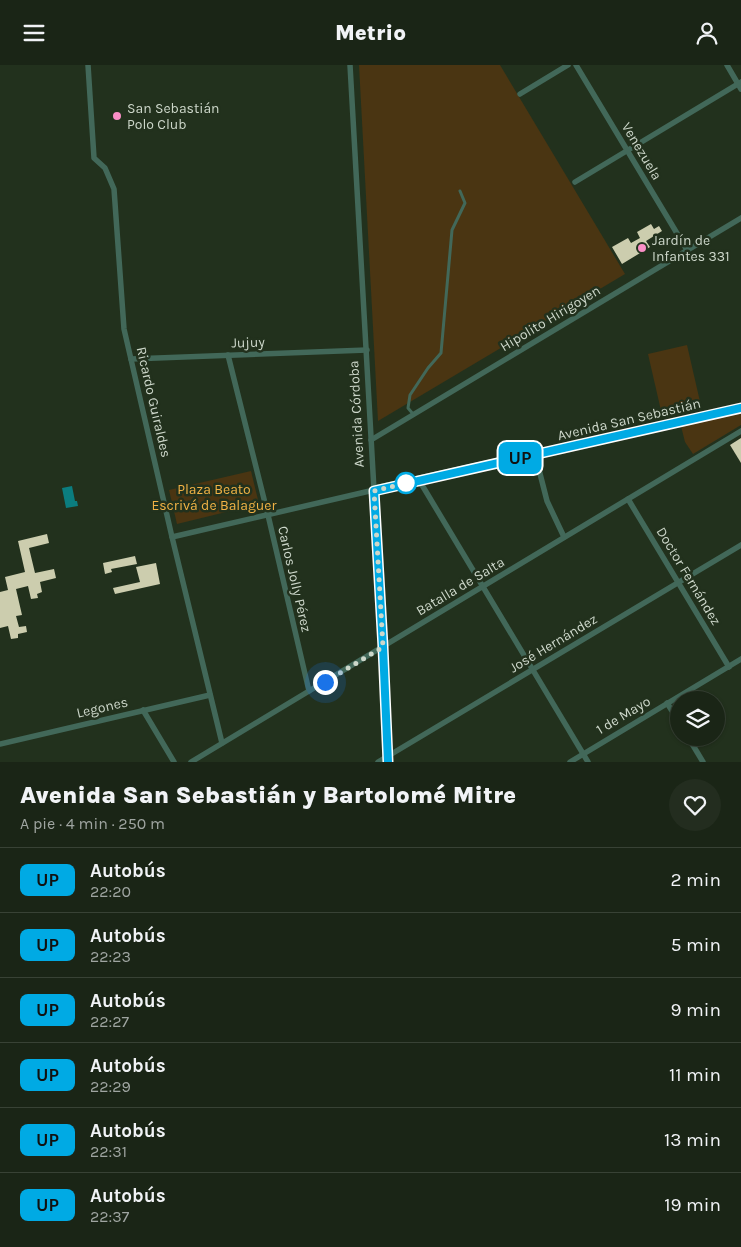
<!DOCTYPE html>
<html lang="es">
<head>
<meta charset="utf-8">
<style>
  body { margin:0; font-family:Karla,sans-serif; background:#232d1f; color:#f1f3f6; height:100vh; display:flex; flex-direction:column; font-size:19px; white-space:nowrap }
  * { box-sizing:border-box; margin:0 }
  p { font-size:16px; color:#9fa5a1 }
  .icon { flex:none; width:28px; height:28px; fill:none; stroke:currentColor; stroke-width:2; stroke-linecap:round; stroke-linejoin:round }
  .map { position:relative; height:697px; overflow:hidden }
  .panel { display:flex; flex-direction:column; background:#1a2516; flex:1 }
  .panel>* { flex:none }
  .badge { padding:0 10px; border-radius:8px; font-size:18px; line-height:32px }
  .buttons { position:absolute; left:670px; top:626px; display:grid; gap:10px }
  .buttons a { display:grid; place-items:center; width:55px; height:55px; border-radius:50%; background:#1a2516; box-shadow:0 1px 4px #0004,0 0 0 1px #384235; font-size:25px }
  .you { position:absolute; width:25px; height:25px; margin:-12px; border:4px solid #fff; border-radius:50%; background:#1a73e8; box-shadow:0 0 0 8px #1a73e833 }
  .map>.badge { position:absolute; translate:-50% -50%; box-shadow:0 0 0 2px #fff }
  .round { display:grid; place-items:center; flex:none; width:52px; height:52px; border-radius:26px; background:#232d1f }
  .summary { display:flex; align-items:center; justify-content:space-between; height:85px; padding:0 20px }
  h1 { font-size:24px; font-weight:800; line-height:38px }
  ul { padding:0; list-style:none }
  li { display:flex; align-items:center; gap:15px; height:65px; padding:0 20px; border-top:1px solid #384235 }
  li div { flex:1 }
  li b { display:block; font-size:19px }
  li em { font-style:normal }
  li .badge { min-width:55px; font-weight:700; text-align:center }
  header { display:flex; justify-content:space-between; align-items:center; height:65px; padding:0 20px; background:#1a2516; font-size:22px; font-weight:800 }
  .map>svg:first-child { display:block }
  .green { fill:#4a3512 }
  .water { fill:#0b7d7f }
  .building { fill:#cccdae }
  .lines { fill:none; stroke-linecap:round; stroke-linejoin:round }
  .lane { stroke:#426859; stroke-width:3 }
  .street { stroke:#426859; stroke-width:5.5 }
  .secondary { stroke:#4a8971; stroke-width:9 }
  .line-casing { stroke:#fff; stroke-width:11 }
  .line { stroke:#00aae4; stroke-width:8 }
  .walk { stroke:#cdd7ca; stroke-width:5; stroke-dasharray:0 9 }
  .poi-dot { fill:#fa8fc6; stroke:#22311d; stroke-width:2 }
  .stop-dot { fill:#fff; stroke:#00aae4; stroke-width:2.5 }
  .labels { text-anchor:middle; stroke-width:5; stroke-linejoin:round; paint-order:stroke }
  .poi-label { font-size:14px; fill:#cdd7ca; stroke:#22311d; text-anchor:start }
  .street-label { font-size:14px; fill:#cdd7ca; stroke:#22311d }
  .park-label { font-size:14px; fill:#f1b245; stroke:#22311d }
</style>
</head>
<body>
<header><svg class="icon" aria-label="menu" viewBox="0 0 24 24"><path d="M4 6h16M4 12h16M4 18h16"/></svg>Metrio<svg class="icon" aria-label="person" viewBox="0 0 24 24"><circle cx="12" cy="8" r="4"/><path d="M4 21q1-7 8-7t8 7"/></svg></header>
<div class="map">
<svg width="741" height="697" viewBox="0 0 741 697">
  <rect width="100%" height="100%" fill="#22311d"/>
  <g class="green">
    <polygon points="359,0 500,0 625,209 378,356"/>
    <polygon points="687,280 701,341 662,350 648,289"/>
    <polygon points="741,348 741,360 693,389 685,377 681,361"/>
    <polygon points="251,406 259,439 177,459 169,425"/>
  </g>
  <polygon class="water" points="72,421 75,436 77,436 78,441 66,443 62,423"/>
  <g class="building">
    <polygon points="651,159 654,164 659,161 662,166 646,176 650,182 622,199 612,182 628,173 631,178 640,173 637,167"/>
    <polygon points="741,373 741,398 730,380"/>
    <polygon points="47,469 49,478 29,483 35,508 54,504 56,513 40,517 42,527 37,529 38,533 31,534 28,521 16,524 22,550 16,551 19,562 26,561 27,567 18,569 18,573 11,574 8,561 0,563 0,527 8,525 5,512 25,507 18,476"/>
    <polygon points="135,491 137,499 111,504 112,507 105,509 103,498"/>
    <polygon points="156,498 160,519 115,529 113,523 140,517 136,502"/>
  </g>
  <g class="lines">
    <polyline class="lane" points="413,349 408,343 410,330 428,303 441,288 452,165 465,138 460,126"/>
    <g class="street">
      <polyline points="88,0 94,93 105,103 114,124 124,264 172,472 222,678"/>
      <polyline points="576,0 687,185"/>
      <polyline points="727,0 741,24"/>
      <polyline points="520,29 568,0"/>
      <polyline points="575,117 741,17"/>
      <polyline points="228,290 268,450 309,626"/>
      <polyline points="131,294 367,285"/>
      <polyline points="371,375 741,153"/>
      <polyline points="535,389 547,436 564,472"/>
      <polyline points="419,415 588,697"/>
      <polyline points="628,434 729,602"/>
      <polyline points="172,472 374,425 350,0"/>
      <polyline points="667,638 679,657"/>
      <polyline points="143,645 174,697"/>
      <polyline points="688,672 703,697"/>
      <polyline points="0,679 210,630"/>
      <polyline points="191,697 741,366"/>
      <polyline points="378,697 741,480"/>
      <polyline points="570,697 741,594"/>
    </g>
    <polyline class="secondary" points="388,697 383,582 374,425 741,343"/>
  </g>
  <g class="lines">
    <g class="line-casing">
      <polyline id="line" points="388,697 383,582 374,426 741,343"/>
    </g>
    <use href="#line" class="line"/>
    <polyline class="walk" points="325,617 383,582 374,426 406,418"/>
  </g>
  <g class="poi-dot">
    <circle cx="117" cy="51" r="5"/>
    <circle cx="642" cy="183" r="5"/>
  </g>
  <circle class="stop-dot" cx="406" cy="418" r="10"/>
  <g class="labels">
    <g class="poi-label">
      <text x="127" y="48">San Sebastián<tspan x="127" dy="16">Polo Club</tspan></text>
      <text x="652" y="180">Jardín de<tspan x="652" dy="16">Infantes 331</tspan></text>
    </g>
    <g class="street-label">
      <text transform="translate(642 86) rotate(59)" y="5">Venezuela</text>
      <text transform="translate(550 253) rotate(-31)" y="5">Hipolito Hirigoyen</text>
      <text transform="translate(248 277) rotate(-2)" y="5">Jujuy</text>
      <text transform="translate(154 337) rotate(77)" y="5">Ricardo Guiraldes</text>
      <text transform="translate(356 349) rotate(-93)" y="5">Avenida Córdoba</text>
      <text transform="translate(629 354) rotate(-13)" y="5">Avenida San Sebastián</text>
      <text transform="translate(689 511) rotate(59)" y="5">Doctor Fernández</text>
      <text transform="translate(295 514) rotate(77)" y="5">Carlos Jolly Pérez</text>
      <text transform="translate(460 521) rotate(-31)" y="5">Batalla de Salta</text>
      <text transform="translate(553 578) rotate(-31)" y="5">José Hernández</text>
      <text transform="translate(102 642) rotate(-13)" y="5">Legones</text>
      <text transform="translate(623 650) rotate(-31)" y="5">1 de Mayo</text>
    </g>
    <g class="park-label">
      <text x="214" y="429">Plaza Beato<tspan x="214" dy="16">Escrivá de Balaguer</tspan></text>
    </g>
  </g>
</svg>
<div class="buttons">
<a><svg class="icon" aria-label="layers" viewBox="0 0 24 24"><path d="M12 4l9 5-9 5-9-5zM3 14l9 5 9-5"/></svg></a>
</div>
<div class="you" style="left:325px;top:617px"></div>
<b class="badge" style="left:520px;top:393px;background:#00aae4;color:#111">UP</b>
</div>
<section class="panel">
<div class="summary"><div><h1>Avenida San Sebastián y Bartolomé Mitre</h1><p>A pie · 4 min · 250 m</p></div><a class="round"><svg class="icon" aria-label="heart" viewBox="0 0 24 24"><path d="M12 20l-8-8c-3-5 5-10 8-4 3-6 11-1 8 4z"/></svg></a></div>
<ul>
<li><span class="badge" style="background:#00aae4;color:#111">UP</span><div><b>Autobús</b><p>22:20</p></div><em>2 min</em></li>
<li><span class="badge" style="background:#00aae4;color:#111">UP</span><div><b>Autobús</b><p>22:23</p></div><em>5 min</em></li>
<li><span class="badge" style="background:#00aae4;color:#111">UP</span><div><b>Autobús</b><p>22:27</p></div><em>9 min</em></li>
<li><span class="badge" style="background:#00aae4;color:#111">UP</span><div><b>Autobús</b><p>22:29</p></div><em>11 min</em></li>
<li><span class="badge" style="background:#00aae4;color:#111">UP</span><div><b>Autobús</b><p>22:31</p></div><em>13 min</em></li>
<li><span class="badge" style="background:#00aae4;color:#111">UP</span><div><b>Autobús</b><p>22:37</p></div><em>19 min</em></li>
</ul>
</section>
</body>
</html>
